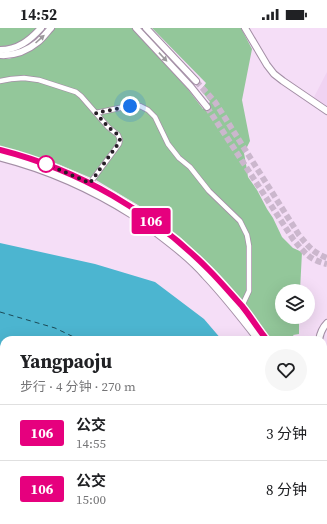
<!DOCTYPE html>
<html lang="zh">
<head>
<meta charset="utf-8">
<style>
  body { margin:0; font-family:"Source Serif 4","Noto Sans SC",serif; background:#f6f6f6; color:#202124; height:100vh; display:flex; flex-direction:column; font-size:15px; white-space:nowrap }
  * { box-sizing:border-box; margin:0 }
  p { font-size:13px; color:#757577 }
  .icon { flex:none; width:22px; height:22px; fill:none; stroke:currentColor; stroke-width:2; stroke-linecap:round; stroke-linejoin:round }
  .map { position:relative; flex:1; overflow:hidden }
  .drawer { position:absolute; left:0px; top:308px; width:327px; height:188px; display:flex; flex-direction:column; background:#fff; border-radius:12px 12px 0 0; box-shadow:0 4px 16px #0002 }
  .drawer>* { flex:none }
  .badge { padding:0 8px; border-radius:3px; font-size:14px; line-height:26px }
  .tools { position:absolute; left:275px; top:256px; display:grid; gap:8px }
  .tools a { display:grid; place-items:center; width:40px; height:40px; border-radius:50%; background:#fff; box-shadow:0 4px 16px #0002; font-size:20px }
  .you { position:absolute; width:20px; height:20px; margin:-10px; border:3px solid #fff; border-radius:50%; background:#1a73e8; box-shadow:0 0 0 6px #1a73e833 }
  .map>.badge { position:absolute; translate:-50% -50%; box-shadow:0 0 0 2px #fff }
  .round { display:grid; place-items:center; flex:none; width:42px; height:42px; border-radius:21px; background:#f6f6f6 }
  .overview { display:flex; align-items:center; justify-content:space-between; height:68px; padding:0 20px }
  h1 { font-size:19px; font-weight:700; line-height:30px }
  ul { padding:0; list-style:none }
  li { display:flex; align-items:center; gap:12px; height:56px; padding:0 20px; border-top:1px solid #e0e0e0 }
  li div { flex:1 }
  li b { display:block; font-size:15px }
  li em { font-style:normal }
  li .badge { min-width:44px; font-weight:700; text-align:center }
  .status { display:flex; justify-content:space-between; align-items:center; height:28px; padding:0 20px; background:#fff; direction:ltr }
  .status svg { height:11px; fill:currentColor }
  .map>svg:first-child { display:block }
  .built { fill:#f0d3f2 }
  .green { fill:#93c79a }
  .water { fill:#4cb5d0 }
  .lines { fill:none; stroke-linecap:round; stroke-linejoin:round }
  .ferry { stroke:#1b4955; stroke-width:1; stroke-dasharray:5 4; stroke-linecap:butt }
  .secondary-tunnel { stroke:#cbb7cd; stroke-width:6; stroke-dasharray:6 3; stroke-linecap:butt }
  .street-casing { stroke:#a48fa6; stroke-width:6 }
  .secondary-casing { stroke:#a48fa6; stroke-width:8 }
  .primary-casing { stroke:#a48fa6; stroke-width:9 }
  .street { stroke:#fff; stroke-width:4.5 }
  .secondary { stroke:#fff; stroke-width:6 }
  .primary { stroke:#fff; stroke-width:7 }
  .oneway { fill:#9d999d }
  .line-casing { stroke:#fff; stroke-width:9 }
  .line { stroke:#e6007e; stroke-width:6 }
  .walk { stroke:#251c25; stroke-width:4; stroke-dasharray:0 7.2 }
  .stop-dot { fill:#fff; stroke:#e6007e; stroke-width:2 }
</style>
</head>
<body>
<div class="status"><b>14:52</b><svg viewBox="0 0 49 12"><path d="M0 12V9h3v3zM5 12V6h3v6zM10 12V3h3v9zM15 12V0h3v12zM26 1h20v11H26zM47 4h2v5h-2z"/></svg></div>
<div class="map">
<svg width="327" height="496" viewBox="0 0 327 496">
  <rect width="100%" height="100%" fill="#f5def7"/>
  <polygon class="built" points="327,44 327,80 313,71"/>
  <g class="green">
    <path d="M0,0h38c-11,11 -22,19 -38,18z"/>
    <polygon points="53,0 132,0 187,60 203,81 210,74 201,62 206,55 152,0 241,0 252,21 242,72 250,113 244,125 246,136 248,149 257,162 267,181 273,190 282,209 293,220 302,224 300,263 282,263 282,289 299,289 299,306 293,307 296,312 272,312 248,281 212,239 180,209 138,177 96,152 58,136 16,122 0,118 0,31 9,31 23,26"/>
  </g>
  <g class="water">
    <polygon points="0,215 95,236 155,254 204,291 222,312 4,312 4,416 0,414"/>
    <polygon points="323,412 327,415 327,496 127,496 119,492 323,492"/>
  </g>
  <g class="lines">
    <g class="ferry">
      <polyline points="0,284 55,300 80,312"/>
      <polyline points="297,492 301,496"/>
    </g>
    <g class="secondary-tunnel">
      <path d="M196,53l19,21 84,133c10,12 13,17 28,23"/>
      <path d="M207,79l86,132c11,13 16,21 34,25"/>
    </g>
    <g class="street-casing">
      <g id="street">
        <polyline points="0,53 11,51 24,50 39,52 76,64 81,68 108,99 118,107 120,112 119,116 90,155"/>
        <polyline points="96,85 129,78 140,78 148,82 155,89 168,116 179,130 190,139 209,163 240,193 247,207 249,218 249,263 242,278"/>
      </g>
    </g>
    <g class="secondary-casing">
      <g id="secondary">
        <polyline points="136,0 191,59 207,79"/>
        <polyline points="146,0 196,53"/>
        <polyline points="245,0 267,37 274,46 283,53 327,83"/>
        <path d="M0,22c18,0 30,-10 41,-22"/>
        <path d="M0,27c14,1 27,-4 38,-13 5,-4 9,-10 13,-14"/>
        <path d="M319,312c1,-6 3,-12 8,-17"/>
        <polyline points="323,337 327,342"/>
      </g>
    </g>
    <g class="primary-casing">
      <g id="primary">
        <path d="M0,122c78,20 152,62 209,120 11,11 22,24 33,36 9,11 16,23 25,34"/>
        <path d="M0,129c47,12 92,32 133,58 8,6 16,12 24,18 17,13 34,26 48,42 19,20 37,43 54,65"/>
        <polyline points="323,375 327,380"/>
        <polyline points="323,386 327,391"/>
        <polyline points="0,431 4,433"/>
        <polyline points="0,437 4,439"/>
        <polyline points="78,492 82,496"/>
        <polyline points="86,492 90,496"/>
      </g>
    </g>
    <use href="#street" class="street"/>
    <use href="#secondary" class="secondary"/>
    <use href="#primary" class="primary"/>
  </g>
  <defs><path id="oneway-solid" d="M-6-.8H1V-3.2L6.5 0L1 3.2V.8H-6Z"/></defs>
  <g class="oneway">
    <use href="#oneway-solid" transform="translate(40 11) rotate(-42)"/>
    <use href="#oneway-solid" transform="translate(163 29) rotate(47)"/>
  </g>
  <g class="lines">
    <g class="line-casing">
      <path id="line" d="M0,122c79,20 152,62 209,120 11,11 22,24 33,36 9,11 16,23 25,34"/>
    </g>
    <use href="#line" class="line"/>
    <polyline class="walk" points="46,136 90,155 118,116 120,112 118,107 108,99 96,85 130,78"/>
  </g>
  <circle class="stop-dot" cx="46" cy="136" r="8"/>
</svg>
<div class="tools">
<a><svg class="icon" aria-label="layers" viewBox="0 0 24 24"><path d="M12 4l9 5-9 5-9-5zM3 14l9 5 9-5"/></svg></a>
</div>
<div class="you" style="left:130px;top:78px"></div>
<b class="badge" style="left:151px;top:193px;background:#e6007e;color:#fff">106</b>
<section class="drawer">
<div class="overview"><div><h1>Yangpaoju</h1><p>步行 · 4 分钟 · 270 m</p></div><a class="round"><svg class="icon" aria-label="heart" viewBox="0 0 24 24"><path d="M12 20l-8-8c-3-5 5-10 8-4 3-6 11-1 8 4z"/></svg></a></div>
<ul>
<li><span class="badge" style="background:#e6007e;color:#fff">106</span><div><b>公交</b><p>14:55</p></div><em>3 分钟</em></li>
<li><span class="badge" style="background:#e6007e;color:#fff">106</span><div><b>公交</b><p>15:00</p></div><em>8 分钟</em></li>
</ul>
</section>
</div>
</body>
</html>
